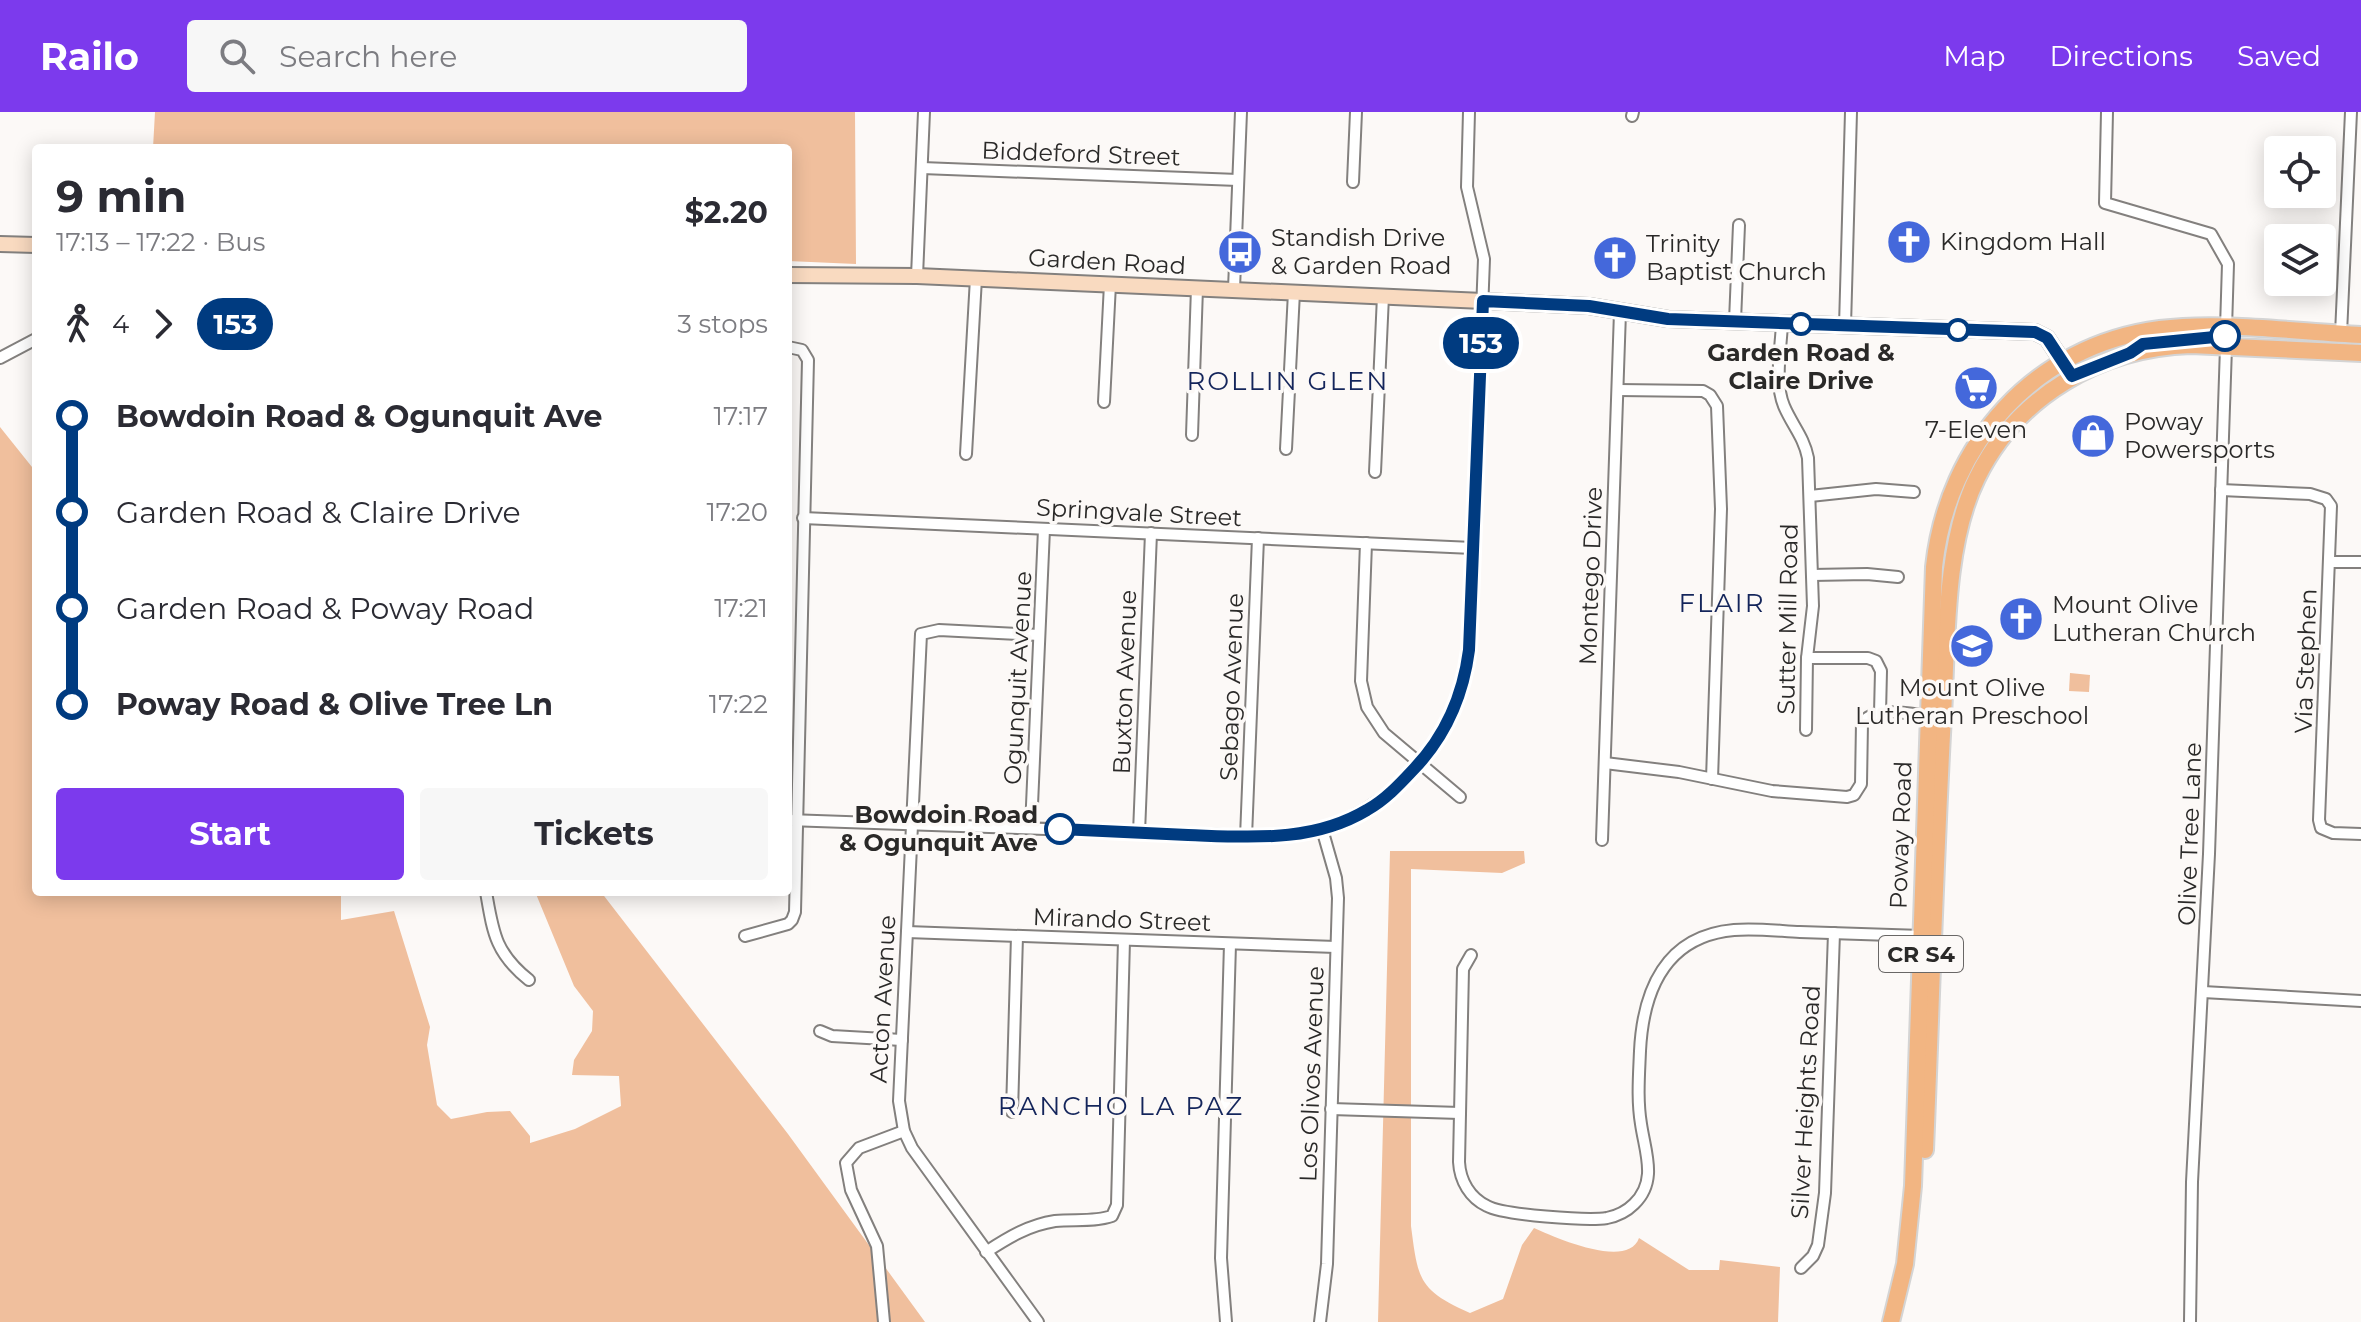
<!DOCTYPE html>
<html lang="en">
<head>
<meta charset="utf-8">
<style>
  body { margin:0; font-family:Montserrat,sans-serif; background:#f7f7f7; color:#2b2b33; height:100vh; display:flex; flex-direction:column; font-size:30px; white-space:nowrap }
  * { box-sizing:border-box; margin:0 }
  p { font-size:26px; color:#7c7c81 }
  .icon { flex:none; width:44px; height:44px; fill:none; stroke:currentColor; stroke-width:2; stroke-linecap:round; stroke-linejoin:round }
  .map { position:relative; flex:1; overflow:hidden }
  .panel { position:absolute; left:32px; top:32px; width:760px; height:752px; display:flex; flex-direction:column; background:#fff; border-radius:8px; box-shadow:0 4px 20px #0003 }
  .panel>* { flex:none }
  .badge { padding:0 16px; border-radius:26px; font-size:28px; line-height:52px }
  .controls { position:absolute; left:2264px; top:24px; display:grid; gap:16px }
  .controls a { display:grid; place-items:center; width:72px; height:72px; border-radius:8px; background:#fff; box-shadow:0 4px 20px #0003; font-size:40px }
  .map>.badge { position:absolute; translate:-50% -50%; box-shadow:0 0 0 4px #fff }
  .legs { display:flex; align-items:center; gap:12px; height:88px; padding:0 24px; font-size:26px }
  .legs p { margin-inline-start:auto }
  .summary { display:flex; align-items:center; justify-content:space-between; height:136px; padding:0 24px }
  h1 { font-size:44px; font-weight:700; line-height:60px }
  .cta { display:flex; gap:16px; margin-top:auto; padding:16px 24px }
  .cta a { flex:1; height:92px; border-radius:8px; background:#7c3aed; color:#fff; font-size:32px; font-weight:700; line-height:92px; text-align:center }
  .cta a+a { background:#f7f7f7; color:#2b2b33 }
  ul { padding:0 24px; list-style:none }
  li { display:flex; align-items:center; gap:28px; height:96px; font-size:30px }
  li i { display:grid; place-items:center; width:12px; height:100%; margin:0 10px; background:currentColor }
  li i::after { content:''; width:20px; height:20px; margin:-10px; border:6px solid; border-radius:50%; background:#fff }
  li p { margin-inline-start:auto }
  li:first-child i { background:linear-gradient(#0000 50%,currentColor 0) }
  li:last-child i { background:linear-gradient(currentColor 50%,#0000 0) }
  header { display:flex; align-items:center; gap:48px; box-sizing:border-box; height:112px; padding:0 40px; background:#7c3aed; color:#fff }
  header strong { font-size:38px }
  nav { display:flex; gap:44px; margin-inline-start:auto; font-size:28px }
  .search { width:560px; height:72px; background:#f7f7f7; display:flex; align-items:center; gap:20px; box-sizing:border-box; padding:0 28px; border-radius:8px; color:#7c7c81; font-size:30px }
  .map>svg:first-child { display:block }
  .green { fill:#f0bf9d }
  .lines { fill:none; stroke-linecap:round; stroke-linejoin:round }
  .street-casing { stroke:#83807e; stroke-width:14 }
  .secondary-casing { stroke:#83807e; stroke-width:18 }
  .primary-casing { stroke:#d4d4d4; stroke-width:20 }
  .street { stroke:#fff; stroke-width:10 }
  .secondary { stroke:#f9dac0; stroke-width:14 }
  .primary { stroke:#f2b582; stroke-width:16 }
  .line-1-casing { stroke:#fff; stroke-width:18 }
  .line-1 { stroke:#003b80; stroke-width:12 }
  .stop-1-dot { fill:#fff; stroke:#003b80; stroke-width:4 }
  .labels { text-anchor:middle; stroke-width:7; stroke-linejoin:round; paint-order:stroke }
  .shield { fill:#fcf9f7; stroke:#696766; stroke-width:2 }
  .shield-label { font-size:22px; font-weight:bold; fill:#2a2928 }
  .street-label { font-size:24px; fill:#2a2928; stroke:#fcf9f7 }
  .poi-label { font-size:24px; fill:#2a2928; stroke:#fcf9f7; text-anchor:start }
  .stop-label { font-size:24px; font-weight:bold; fill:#2a2928; stroke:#fcf9f7 }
  .neighbourhood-label { font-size:26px; letter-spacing:2px; fill:#14255b; stroke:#fcf9f7 }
</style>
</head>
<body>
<header>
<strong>Railo</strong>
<div class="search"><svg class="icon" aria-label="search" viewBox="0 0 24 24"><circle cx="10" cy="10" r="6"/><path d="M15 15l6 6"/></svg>Search here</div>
<nav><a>Map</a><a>Directions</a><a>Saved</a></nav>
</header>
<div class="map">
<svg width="2361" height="1210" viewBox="0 0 2361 1210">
  <rect width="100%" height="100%" fill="#fcf9f7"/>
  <g class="green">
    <polygon points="155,0 855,0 856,152 788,149 788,36 153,36"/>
    <polygon points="0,315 36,360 36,780 341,780 341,808 394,799 430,915 427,933 437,993 451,1007 487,1000 510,999 530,1024 530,1031 575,1017 621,994 619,964 572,963 574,948 592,919 593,899 574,874 536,782 601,780 788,1022 925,1210 0,1210"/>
    <polygon points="2070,561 2090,563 2089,580 2069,579"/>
    <path d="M1390,739h134l1,12 -23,10 -91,-4v357c7,53 7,64 59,87l33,-14 19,-54 12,-17c20,9 94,42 105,10l50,32h30l1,-10 60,7 -2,55h-400z"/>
  </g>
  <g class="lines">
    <g class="street-casing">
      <g id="street">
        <polyline points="2107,0 2105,91 2211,122 2228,152 2226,216"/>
        <polyline points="1632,4 1633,0"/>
        <polyline points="922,56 1238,68"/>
        <polyline points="1353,70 1356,0"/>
        <polyline points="917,164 924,0"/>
        <polyline points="1234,177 1241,0"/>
        <polyline points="1735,209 1739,113"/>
        <path d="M1782,211c-1,26 -8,59 2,83 8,19 20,31 24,52l5,148 -6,52 -1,72"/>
        <polyline points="1845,214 1851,0"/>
        <polyline points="2341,222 2351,0"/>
        <polyline points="0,246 36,227"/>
        <polyline points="1618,278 1703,279 1710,283 1717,294 1721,397 1712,667"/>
        <polyline points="1104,290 1110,172"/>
        <polyline points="1192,323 1197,176"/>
        <polyline points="1286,337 1294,180"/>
        <polyline points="966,342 976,166"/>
        <polyline points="1375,360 1383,184"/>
        <polyline points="2221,378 2310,382 2326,387 2331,394 2319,708 2321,716 2333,721 2361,722"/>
        <polyline points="1810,384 1876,377 1914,380"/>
        <polyline points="803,406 1473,436"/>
        <polyline points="1366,431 1361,569 1367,595 1384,621 1460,685"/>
        <polyline points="2330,450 2361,450"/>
        <polyline points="1812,463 1867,462 1898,465"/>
        <polyline points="1807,546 1868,546 1876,549 1881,559 1880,601"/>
        <path d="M1605,651l74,9 93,19 75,6 7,-2 7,-11 1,-61c13,-18 51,-8 71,-7"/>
        <path d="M788,708l492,17c100,-10 175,-88 189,-187l15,-391 -17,-72 2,-75"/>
        <polyline points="1031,716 1044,417"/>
        <polyline points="1139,721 1151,421"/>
        <polyline points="1246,725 1258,426"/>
        <polyline points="1602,728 1620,200"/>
        <path d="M486,780c7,40 9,61 43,88"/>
        <polyline points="907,820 1336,835"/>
        <polyline points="745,824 788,812 792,808 795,800 808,248 802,238 788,235"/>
        <path d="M1471,843l-8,14 -4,193c1,19 11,36 28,44 16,9 101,15 120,12 10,-2 20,-7 27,-14 24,-23 11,-52 7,-80 -4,-24 -2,-48 -1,-73 3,-60 25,-115 94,-121 21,-2 45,1 66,2 41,1 81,3 122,4"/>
        <polyline points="2203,880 2361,889"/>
        <polyline points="820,919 832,924 902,928"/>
        <polyline points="1331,997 1460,1001"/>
        <polyline points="1012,1000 1017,824"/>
        <path d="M986,1140c23,-15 43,-27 69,-31 19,-2 40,1 57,-5l5,-11 7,-265"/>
        <polyline points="1801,1156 1813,1144 1818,1133 1825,1081 1834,821"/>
        <polyline points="884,1210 877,1134 851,1078 846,1051 859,1036 904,1019"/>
        <polyline points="1038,1210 912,1036 904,1019 899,989 921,522 939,518 1039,523"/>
        <polyline points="1226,1210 1221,1146 1230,832"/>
        <polyline points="1320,1210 1327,1152 1338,786 1336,766 1322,717"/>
        <polyline points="2190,1210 2192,1070 2209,742 2226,235"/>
      </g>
    </g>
    <g class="secondary-casing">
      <g id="secondary">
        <polyline points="0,132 36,133"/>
        <polyline points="788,163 917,164 1483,189 1589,194 1668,207 2035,220 2047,226 2072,264"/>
      </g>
    </g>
    <g class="primary-casing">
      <g id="primary">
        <path d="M1925,1038c6,-144 10,-289 18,-434 4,-73 1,-171 34,-238 40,-82 123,-130 214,-133l170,8"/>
        <path d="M1891,1210l14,-58 8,-78 21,-619c13,-123 101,-222 226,-238 60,-8 139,3 201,6"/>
      </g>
    </g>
    <use href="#street" class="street"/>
    <use href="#secondary" class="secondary"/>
    <use href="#primary" class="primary"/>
  </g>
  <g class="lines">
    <g class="line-1-casing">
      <path id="line-1" d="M1060,717c43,2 85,4 128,6 62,2 124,8 179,-25 18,-10 32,-25 46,-40 32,-33 50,-74 56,-120l14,-349 106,5 79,13 367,13 12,6 25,38 58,-23 13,-9 82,-8"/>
    </g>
    <use href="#line-1" class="line-1"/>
  </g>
  <defs>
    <g id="church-disc" transform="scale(2.3)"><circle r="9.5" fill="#4468db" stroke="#fcf9f7"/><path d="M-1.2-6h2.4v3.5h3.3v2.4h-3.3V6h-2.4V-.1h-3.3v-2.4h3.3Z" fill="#fff"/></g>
    <g id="bus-disc" transform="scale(2.3)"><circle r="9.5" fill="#4468db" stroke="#fcf9f7"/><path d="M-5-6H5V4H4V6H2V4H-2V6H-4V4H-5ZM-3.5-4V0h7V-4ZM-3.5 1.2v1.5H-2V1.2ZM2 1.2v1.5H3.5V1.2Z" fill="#fff"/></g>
    <g id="supermarket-disc" transform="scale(2.3)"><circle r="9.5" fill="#4468db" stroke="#fcf9f7"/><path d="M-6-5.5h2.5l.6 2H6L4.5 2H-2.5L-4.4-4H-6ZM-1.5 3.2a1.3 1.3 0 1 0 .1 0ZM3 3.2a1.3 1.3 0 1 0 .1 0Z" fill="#fff"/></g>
    <g id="shop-disc" transform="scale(2.3)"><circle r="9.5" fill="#4468db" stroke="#fcf9f7"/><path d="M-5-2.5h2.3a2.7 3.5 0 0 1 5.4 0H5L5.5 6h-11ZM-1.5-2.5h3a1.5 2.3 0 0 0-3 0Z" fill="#fff"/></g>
    <g id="school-disc" transform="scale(2.3)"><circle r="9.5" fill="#4468db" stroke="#fcf9f7"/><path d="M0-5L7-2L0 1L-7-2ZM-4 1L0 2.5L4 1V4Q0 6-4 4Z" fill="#fff"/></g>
  </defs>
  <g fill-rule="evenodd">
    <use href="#church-disc" x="1909" y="130"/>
    <use href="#bus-disc" x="1240" y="140"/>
    <use href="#church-disc" x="1615" y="146"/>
    <use href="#supermarket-disc" x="1976" y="276"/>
    <use href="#shop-disc" x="2093" y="324"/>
    <use href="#church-disc" x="2021" y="507"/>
    <use href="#school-disc" x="1972" y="534"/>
  </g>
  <g class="stop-1-dot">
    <circle cx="1801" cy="212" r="10"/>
    <circle cx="1958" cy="218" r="10"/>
    <circle cx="2225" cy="224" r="14"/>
    <circle cx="1060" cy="717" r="14"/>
  </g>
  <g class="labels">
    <rect class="shield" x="1879" y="824" width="84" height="36" rx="6"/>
    <g class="shield-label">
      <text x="1921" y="850">CR S4</text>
    </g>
    <g class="street-label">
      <text transform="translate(1081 42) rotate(2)" y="8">Biddeford Street</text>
      <text transform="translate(1107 150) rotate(3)" y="8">Garden Road</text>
      <text transform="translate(1139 401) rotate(3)" y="8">Springvale Street</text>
      <text transform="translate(1591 464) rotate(-88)" y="8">Montego Drive</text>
      <text transform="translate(1788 507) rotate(-89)" y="8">Sutter Mill Road</text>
      <text transform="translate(2306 549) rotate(-88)" y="8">Via Stephen</text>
      <text transform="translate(1018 566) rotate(-87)" y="8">Ogunquit Avenue</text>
      <text transform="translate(1125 570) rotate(-88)" y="8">Buxton Avenue</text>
      <text transform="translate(1232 575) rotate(-88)" y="8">Sebago Avenue</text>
      <text transform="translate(2190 722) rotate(-88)" y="8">Olive Tree Lane</text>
      <text transform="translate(1901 723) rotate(-88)" y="8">Poway Road</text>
      <text transform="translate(1122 808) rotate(2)" y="8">Mirando Street</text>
      <text transform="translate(883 887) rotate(-87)" y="8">Acton Avenue</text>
      <text transform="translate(1312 962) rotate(-88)" y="8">Los Olivos Avenue</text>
      <text transform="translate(1806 990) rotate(-87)" y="8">Silver Heights Road</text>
    </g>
    <g class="poi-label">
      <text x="1271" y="134">Standish Drive<tspan x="1271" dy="28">&amp; Garden Road</tspan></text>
      <text x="1940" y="138">Kingdom Hall</text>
      <text x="1646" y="140">Trinity<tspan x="1646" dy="28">Baptist Church</tspan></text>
      <text x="2124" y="318">Poway<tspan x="2124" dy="28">Powersports</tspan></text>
      <text x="1976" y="326" text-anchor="middle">7-Eleven</text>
      <text x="2052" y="501">Mount Olive<tspan x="2052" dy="28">Lutheran Church</tspan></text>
      <text x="1972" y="584" text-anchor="middle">Mount Olive<tspan x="1972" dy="28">Lutheran Preschool</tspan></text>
    </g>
    <g class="stop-label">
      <text x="1801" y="249">Garden Road &amp;<tspan x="1801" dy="28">Claire Drive</tspan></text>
      <text x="1038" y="711" text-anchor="end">Bowdoin Road<tspan x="1038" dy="28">&amp; Ogunquit Ave</tspan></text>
    </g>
    <g class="neighbourhood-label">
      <text x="1288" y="278">ROLLIN GLEN</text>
      <text x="1722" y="500">FLAIR</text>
      <text x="1121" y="1003">RANCHO LA PAZ</text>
    </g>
  </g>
</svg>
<div class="controls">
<a><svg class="icon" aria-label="locate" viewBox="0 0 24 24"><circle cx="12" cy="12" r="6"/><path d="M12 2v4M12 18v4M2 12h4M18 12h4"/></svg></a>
<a><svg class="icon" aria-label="layers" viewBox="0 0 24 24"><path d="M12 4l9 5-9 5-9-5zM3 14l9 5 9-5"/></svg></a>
</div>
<b class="badge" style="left:1481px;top:231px;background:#003b80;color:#fff">153</b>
<section class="panel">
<div class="summary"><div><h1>9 min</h1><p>17:13 – 17:22 · Bus</p></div><b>$2.20</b></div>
<div class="legs"><svg class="icon" aria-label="walk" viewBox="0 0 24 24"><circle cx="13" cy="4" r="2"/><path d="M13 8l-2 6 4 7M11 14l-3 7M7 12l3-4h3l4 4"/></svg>4<svg class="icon" aria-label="forward" viewBox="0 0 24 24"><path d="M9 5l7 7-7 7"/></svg><b class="badge" style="background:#003b80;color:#fff">153</b><p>3 stops</p></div>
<ul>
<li><i style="color:#003b80"></i><b>Bowdoin Road &amp; Ogunquit Ave</b><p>17:17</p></li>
<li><i style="color:#003b80"></i><span>Garden Road &amp; Claire Drive</span><p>17:20</p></li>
<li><i style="color:#003b80"></i><span>Garden Road &amp; Poway Road</span><p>17:21</p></li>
<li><i style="color:#003b80"></i><b>Poway Road &amp; Olive Tree Ln</b><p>17:22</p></li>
</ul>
<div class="cta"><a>Start</a><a>Tickets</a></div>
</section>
</div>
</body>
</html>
